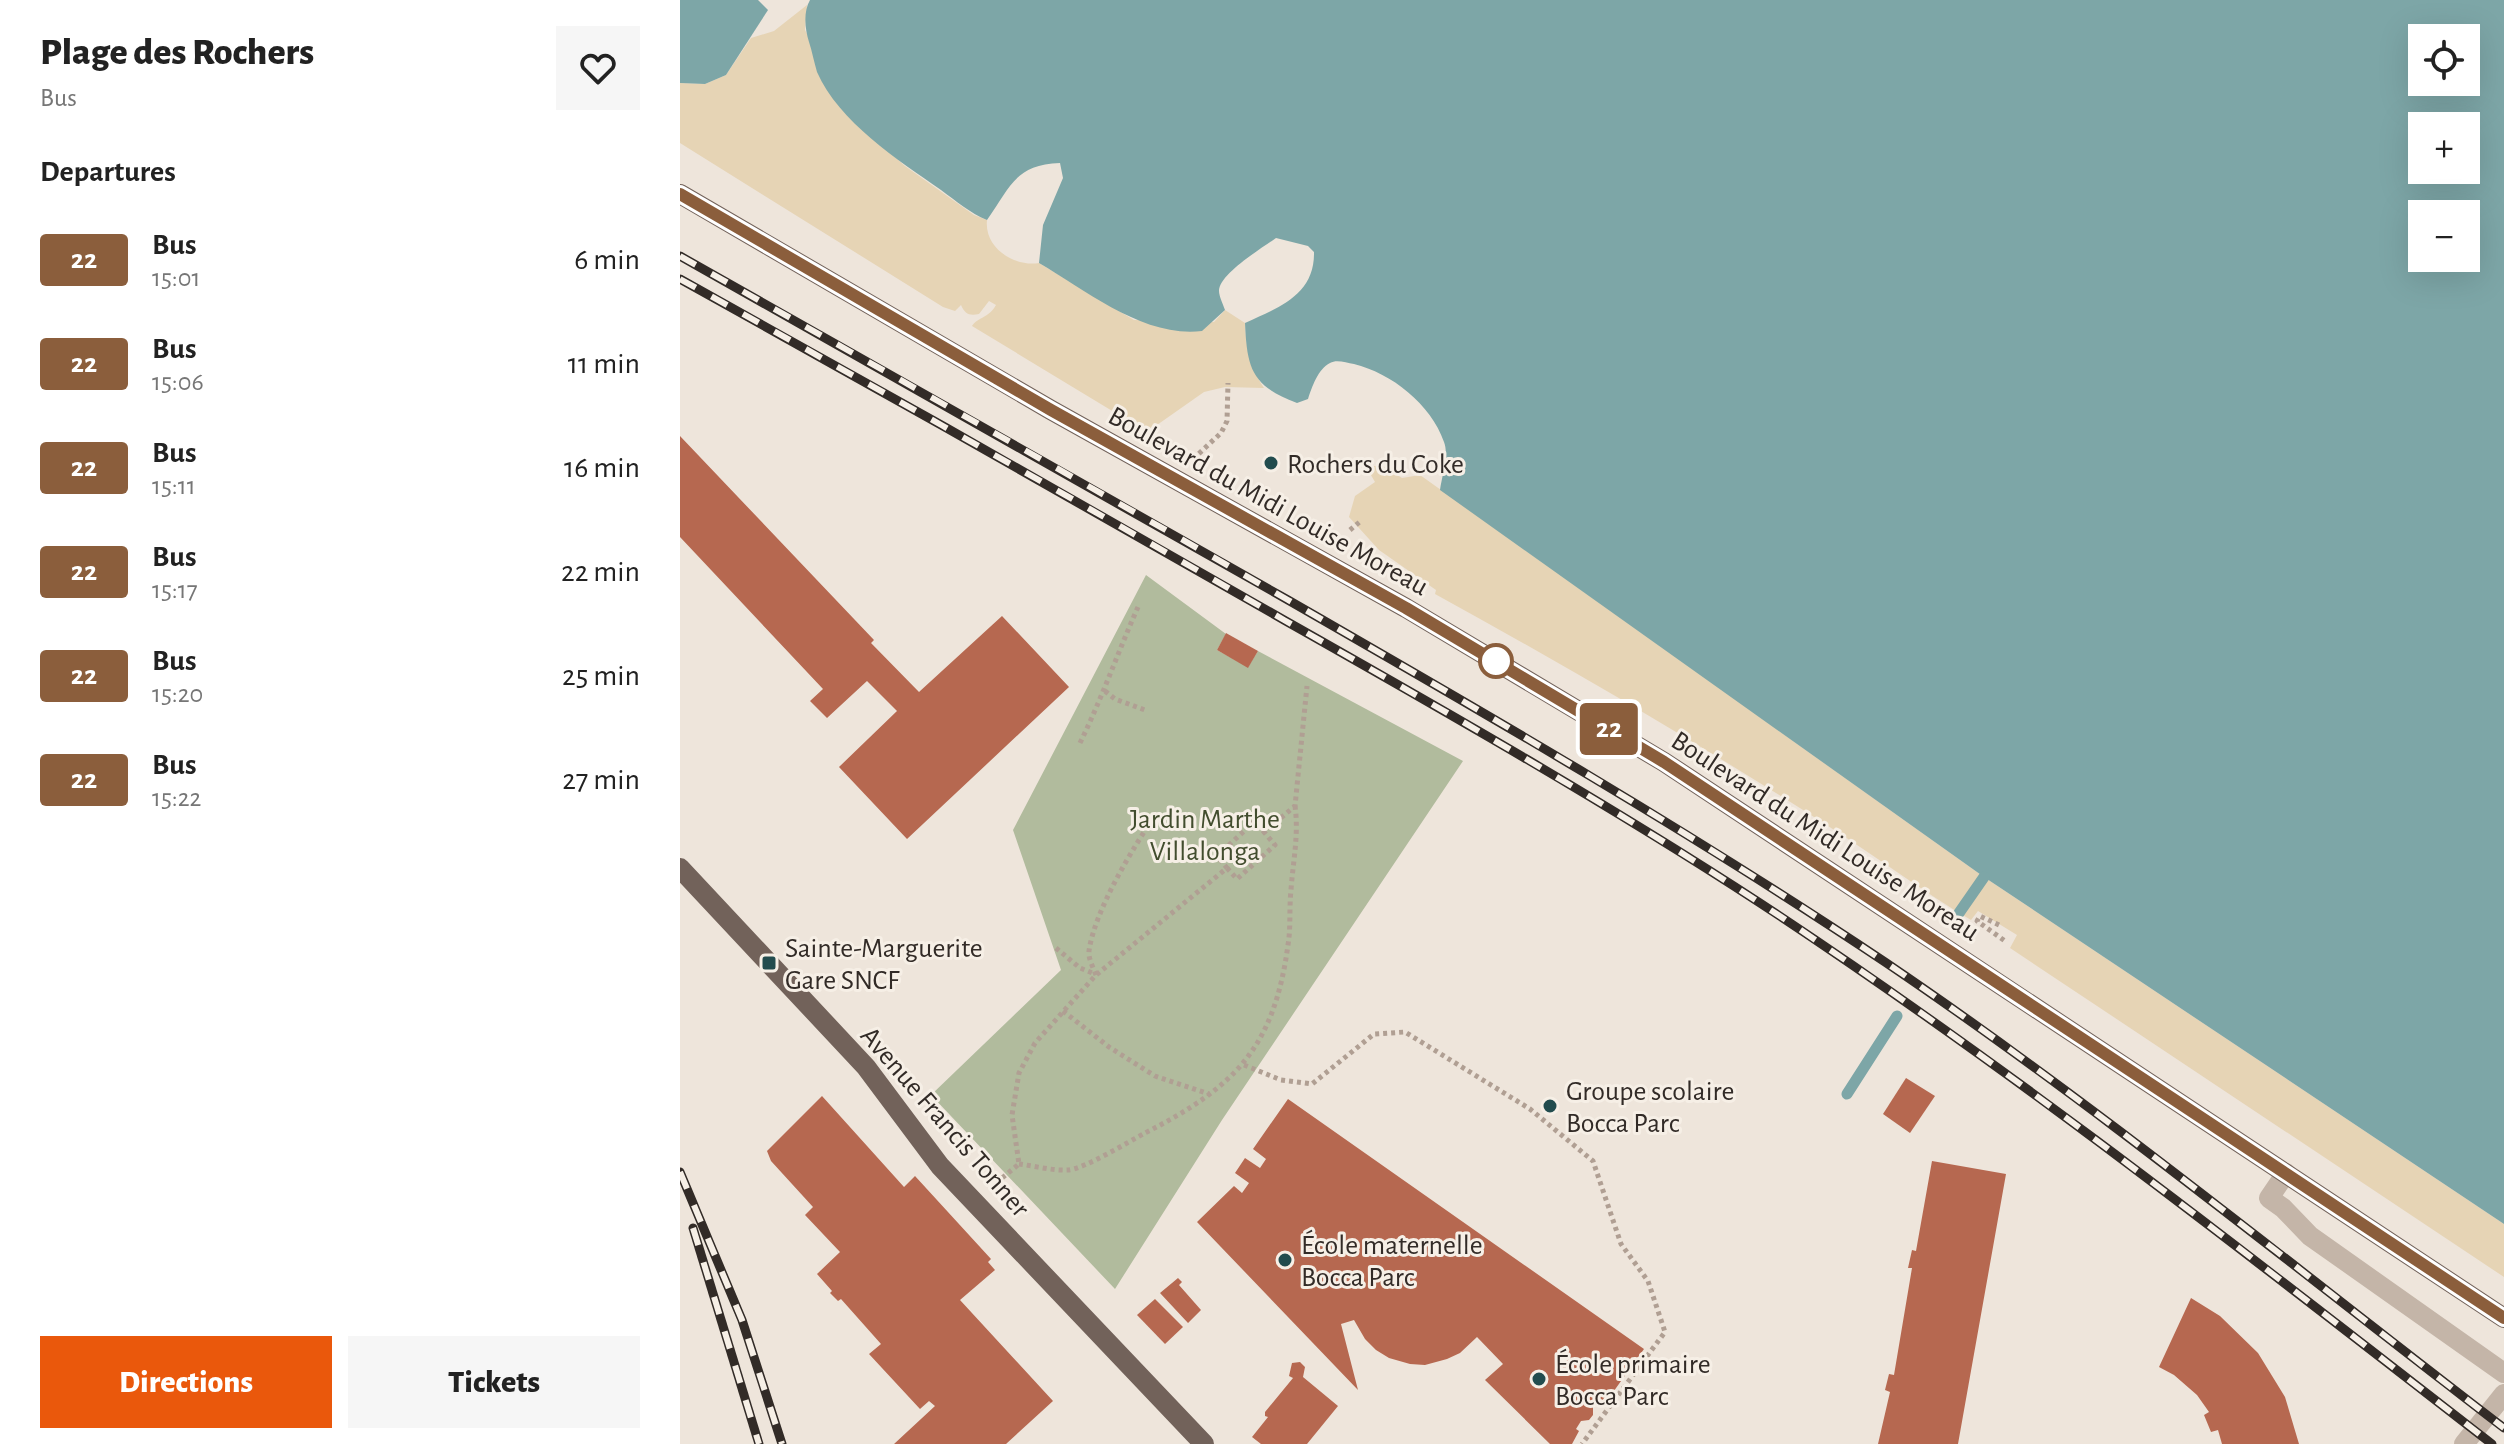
<!DOCTYPE html>
<html lang="en">
<head>
<meta charset="utf-8">
<style>
  body { margin:0; font-family:"Alegreya Sans",sans-serif; background:#f6f6f6; color:#222; height:100vh; display:flex; flex-direction:column; font-size:30px; white-space:nowrap }
  * { box-sizing:border-box; margin:0 }
  p { font-size:26px; color:#767676 }
  .icon { flex:none; width:44px; height:44px; fill:none; stroke:currentColor; stroke-width:2; stroke-linecap:round; stroke-linejoin:round }
  .map { position:relative; flex:1; overflow:hidden }
  .sheet { display:flex; flex-direction:column; background:#fff; width:680px }
  .sheet>* { flex:none }
  .badge { padding:0 16px; border-radius:6px; font-size:28px; line-height:52px }
  .tools { position:absolute; left:1728px; top:24px; display:grid; gap:16px }
  .tools a { display:grid; place-items:center; width:72px; height:72px; border-radius:0px; background:#fff; box-shadow:0 8px 32px #0002; font-size:40px }
  .map>.badge { position:absolute; translate:-50% -50%; box-shadow:0 0 0 4px #fff }
  h2 { padding:0 40px; font-size:30px; line-height:72px }
  .round { display:grid; place-items:center; flex:none; width:84px; height:84px; border-radius:0px; background:#f6f6f6 }
  .head { display:flex; align-items:center; justify-content:space-between; height:136px; padding:0 40px }
  h1 { font-size:38px; font-weight:800; line-height:60px }
  .button { display:flex; gap:16px; margin-top:auto; padding:16px 40px }
  .button a { flex:1; height:92px; border-radius:0px; background:#ea580c; color:#fff; font-size:32px; font-weight:800; line-height:92px; text-align:center }
  .button a+a { background:#f6f6f6; color:#222 }
  ul { padding:0; list-style:none }
  li { display:flex; align-items:center; gap:24px; height:104px; padding:0 40px }
  li div { flex:1 }
  li b { display:block; font-size:30px }
  li em { font-style:normal }
  li .badge { min-width:88px; font-weight:700; text-align:center }
  main { display:flex; flex:1; min-height:0 }
  .map>svg:first-child { display:block }
  .green { fill:#b1bb9d }
  .sand { fill:#e6d4b5 }
  .water { fill:#7da6a7; fill-rule:evenodd }
  .lines { fill:none; stroke-linecap:round; stroke-linejoin:round }
  .stream { stroke:#7da6a7; stroke-width:11 }
  .building { fill:#b66850 }
  .path { stroke:#b09f93; stroke-width:5; stroke-dasharray:4 4; stroke-linecap:butt }
  .minor { stroke:#c4b5a8; stroke-width:20 }
  .major { stroke:#72625a; stroke-width:20 }
  .rail-casing { stroke:#322b27; stroke-width:9 }
  .rail { stroke:#f6efe6; stroke-width:6; stroke-dasharray:18; stroke-linecap:butt }
  .line-casing { stroke:#fff; stroke-width:18 }
  .line { stroke:#8b5e3c; stroke-width:12 }
  .poi-dot { fill:#224c4e; stroke:#f6efe6; stroke-width:3 }
  .stop-dot { fill:#fff; stroke:#8b5e3c; stroke-width:4 }
  .labels { text-anchor:middle; stroke-width:6; stroke-linejoin:round; paint-order:stroke }
  .poi-label { font-size:28px; fill:#322b27; stroke:#f6efe6; text-anchor:start }
  .street-label { font-size:28px; fill:#322b27; stroke:#f6efe6 }
  .park-label { font-size:28px; fill:#424d2e; stroke:#f6efe6 }
</style>
</head>
<body>
<main>
<section class="sheet">
<div class="head"><div><h1>Plage des Rochers</h1><p>Bus</p></div><a class="round"><svg class="icon" aria-label="heart" viewBox="0 0 24 24"><path d="M12 20l-8-8c-3-5 5-10 8-4 3-6 11-1 8 4z"/></svg></a></div>
<h2>Departures</h2>
<ul>
<li><span class="badge" style="background:#8b5e3c;color:#fff">22</span><div><b>Bus</b><p>15:01</p></div><em>6 min</em></li>
<li><span class="badge" style="background:#8b5e3c;color:#fff">22</span><div><b>Bus</b><p>15:06</p></div><em>11 min</em></li>
<li><span class="badge" style="background:#8b5e3c;color:#fff">22</span><div><b>Bus</b><p>15:11</p></div><em>16 min</em></li>
<li><span class="badge" style="background:#8b5e3c;color:#fff">22</span><div><b>Bus</b><p>15:17</p></div><em>22 min</em></li>
<li><span class="badge" style="background:#8b5e3c;color:#fff">22</span><div><b>Bus</b><p>15:20</p></div><em>25 min</em></li>
<li><span class="badge" style="background:#8b5e3c;color:#fff">22</span><div><b>Bus</b><p>15:22</p></div><em>27 min</em></li>
</ul>
<div class="button"><a>Directions</a><a>Tickets</a></div>
</section>
<div class="map">
<svg width="1824" height="1444" viewBox="0 0 1824 1444">
  <rect width="100%" height="100%" fill="#eee5db"/>
  <polygon class="green" points="466,575 546,634 537,650 568,667 578,651 783,761 542,1120 435,1289 251,1095 381,970 333,830"/>
  <g class="sand">
    <path d="M127,5l-2,25 47,89 53,47 69,49 13,5c-3,28 27,47 52,43l95,57 80,2 11,-12 20,13c1,25 5,43 19,65l-39,-1 -21,5 -57,40 -175,-106c6,-9 17,-8 24,-21l-7,-4 -10,13c-10,2 -14,0 -18,-9l-6,6 -12,-4 -263,-164v-60l25,1 21,-9 25,-37 23,-7z"/>
    <path d="M693,466h10l19,12 18,-3 564,402 520,347v53l-494,-329 7,-13 -39,-24 -7,9c-49,-29 -94,-63 -143,-94 -128,-82 -260,-159 -393,-232l1,-4 -57,-40 -30,-33 6,-21 20,-14 -7,-12z"/>
  </g>
  <g class="water">
    <polygon points="0,0 78,0 88,10 46,75 25,84 0,83"/>
    <path d="M130,0h1694v1224l-520,-347 -544,-387c2,-14 9,-36 4,-48 -13,-38 -53,-69 -90,-78 -8,-1 -17,-5 -24,-1 -12,6 -18,24 -22,36l-11,4c-45,-17 -50,-34 -52,-80 33,-15 70,-28 69,-71l-6,-6 -32,-8c-14,10 -57,36 -57,53 0,5 4,13 6,19l-23,21c-58,7 -115,-40 -163,-68l4,-38 20,-47 -3,-15c-45,2 -49,23 -73,57 -17,-7 -31,-19 -46,-30 -43,-30 -102,-68 -124,-118 -3,-10 -5,-21 -8,-30 -4,-13 -6,-30 1,-42zM1786,38v44h-44v-44zM1786,126v44h-44v-44zM1786,214v44h-44v-44z"/>
  </g>
  <g class="lines">
    <g class="stream">
      <polyline points="1279,913 1304,877"/>
      <polyline points="1167,1094 1217,1016"/>
    </g>
  </g>
  <g class="building">
    <polygon points="0,436 194,640 191,643 239,692 322,616 389,687 227,839 159,767 217,711 187,681 147,718 130,701 143,689 0,537"/>
    <polygon points="546,633 578,651 568,668 537,650"/>
    <polygon points="1226,1078 1255,1096 1230,1133 1203,1114"/>
    <polygon points="142,1096 224,1187 235,1176 311,1259 308,1262 315,1270 280,1300 373,1401 326,1444 214,1444 255,1406 249,1401 240,1409 189,1354 201,1344 161,1299 158,1301 150,1293 152,1291 137,1274 160,1252 125,1215 133,1207 91,1161 87,1151"/>
    <polygon points="608,1099 964,1349 926,1402 918,1397 913,1404 913,1415 909,1420 901,1421 896,1429 899,1431 892,1444 870,1444 805,1380 823,1364 797,1337 780,1353 767,1359 745,1365 730,1364 709,1358 696,1350 685,1339 674,1320 661,1324 678,1390 517,1222 554,1186 562,1193 569,1183 555,1173 565,1158 580,1168 586,1159 573,1149"/>
    <polygon points="1252,1161 1326,1174 1278,1444 1198,1444 1210,1392 1205,1390 1209,1374 1214,1375 1232,1268 1228,1268 1232,1250 1236,1251"/>
    <polygon points="498,1278 502,1282 499,1285 521,1310 508,1323 480,1293"/>
    <polygon points="1511,1298 1540,1316 1578,1353 1605,1397 1619,1444 1542,1444 1538,1430 1531,1432 1524,1415 1529,1412 1517,1395 1494,1375 1479,1367"/>
    <polygon points="475,1299 503,1327 485,1344 457,1315"/>
    <polygon points="620,1362 625,1367 623,1377 658,1406 627,1444 581,1444 572,1437 588,1417 585,1416 585,1412 613,1378 609,1376 612,1363"/>
  </g>
  <g class="lines">
    <g class="path">
      <polyline points="513,459 541,433 547,421 548,383"/>
      <polyline points="670,530 682,520"/>
      <polyline points="425,691 435,699 465,710"/>
      <path d="M400,743c22,-45 38,-91 58,-136"/>
      <polyline points="547,868 557,879 595,845 584,832"/>
      <polyline points="1319,925 1300,916 1297,921 1325,941"/>
      <polyline points="376,948 400,968 415,974"/>
      <path d="M416,975c-3,-8 -8,-17 -7,-24 6,-42 45,-105 69,-140"/>
      <polyline points="383,1011 429,1047 475,1076 529,1094"/>
      <polyline points="564,1065 601,1080 632,1084 694,1034 725,1032 850,1109 913,1161 941,1244 968,1281 985,1332 902,1444"/>
      <path d="M339,1164c16,2 34,7 49,6 16,-1 60,-28 77,-37 90,-46 129,-85 143,-188 3,-18 1,-36 3,-55 2,-29 8,-55 4,-84"/>
      <polyline points="316,1183 339,1164 332,1115 339,1073 355,1043 416,975 547,868 537,856 575,821 584,832 615,806 627,686"/>
    </g>
    <g class="minor">
      <polyline points="1606,1173 1589,1198 1603,1208 1630,1236 1824,1373"/>
      <polyline points="1784,1444 1824,1394"/>
    </g>
    <g class="major">
      <polyline points="0,194 371,410 726,608 984,762 1824,1318"/>
      <polyline points="0,868 186,1067 260,1166 524,1444"/>
    </g>
    <g class="rail-casing">
      <g id="rail">
        <path d="M0,256c203,114 406,228 608,344 202,116 403,232 597,362 214,145 414,309 619,466"/>
        <path d="M0,279c202,112 404,226 604,341 161,91 321,182 476,283 254,167 492,355 732,541"/>
        <polyline points="0,1172 62,1320 102,1444"/>
        <polyline points="13,1228 79,1444"/>
      </g>
    </g>
    <use href="#rail" class="rail"/>
  </g>
  <g class="lines">
    <g class="line-casing">
      <polyline id="line" points="0,194 371,410 726,608 984,762 1824,1318"/>
    </g>
    <use href="#line" class="line"/>
  </g>
  <g class="poi-dot">
    <circle cx="591" cy="463" r="8"/>
    <rect x="81" y="955" width="16" height="16" rx="4"/>
    <circle cx="870" cy="1106" r="8"/>
    <circle cx="605" cy="1260" r="8"/>
    <circle cx="859" cy="1379" r="8"/>
  </g>
  <circle class="stop-dot" cx="816" cy="661" r="16"/>
  <g class="labels">
    <g class="poi-label">
      <text x="607" y="473">Rochers du Coke</text>
      <text x="105" y="957">Sainte-Marguerite<tspan x="105" dy="32">Gare SNCF</tspan></text>
      <text x="886" y="1100">Groupe scolaire<tspan x="886" dy="32">Bocca Parc</tspan></text>
      <text x="621" y="1254">École maternelle<tspan x="621" dy="32">Bocca Parc</tspan></text>
      <text x="875" y="1373">École primaire<tspan x="875" dy="32">Bocca Parc</tspan></text>
    </g>
    <g class="street-label">
      <text transform="translate(589 500) rotate(29)" y="10">Boulevard du Midi Louise Moreau</text>
      <text transform="translate(1146 835) rotate(33)" y="10">Boulevard du Midi Louise Moreau</text>
      <text transform="translate(266 1121) rotate(49)" y="10">Avenue Francis Tonner</text>
    </g>
    <g class="park-label">
      <text x="525" y="828">Jardin Marthe<tspan x="525" dy="32">Villalonga</tspan></text>
    </g>
  </g>
</svg>
<div class="tools">
<a><svg class="icon" aria-label="locate" viewBox="0 0 24 24"><circle cx="12" cy="12" r="6"/><path d="M12 2v4M12 18v4M2 12h4M18 12h4"/></svg></a>
<a>+</a>
<a>−</a>
</div>
<b class="badge" style="left:929px;top:729px;background:#8b5e3c;color:#fff">22</b>
</div>
</main>
</body>
</html>
